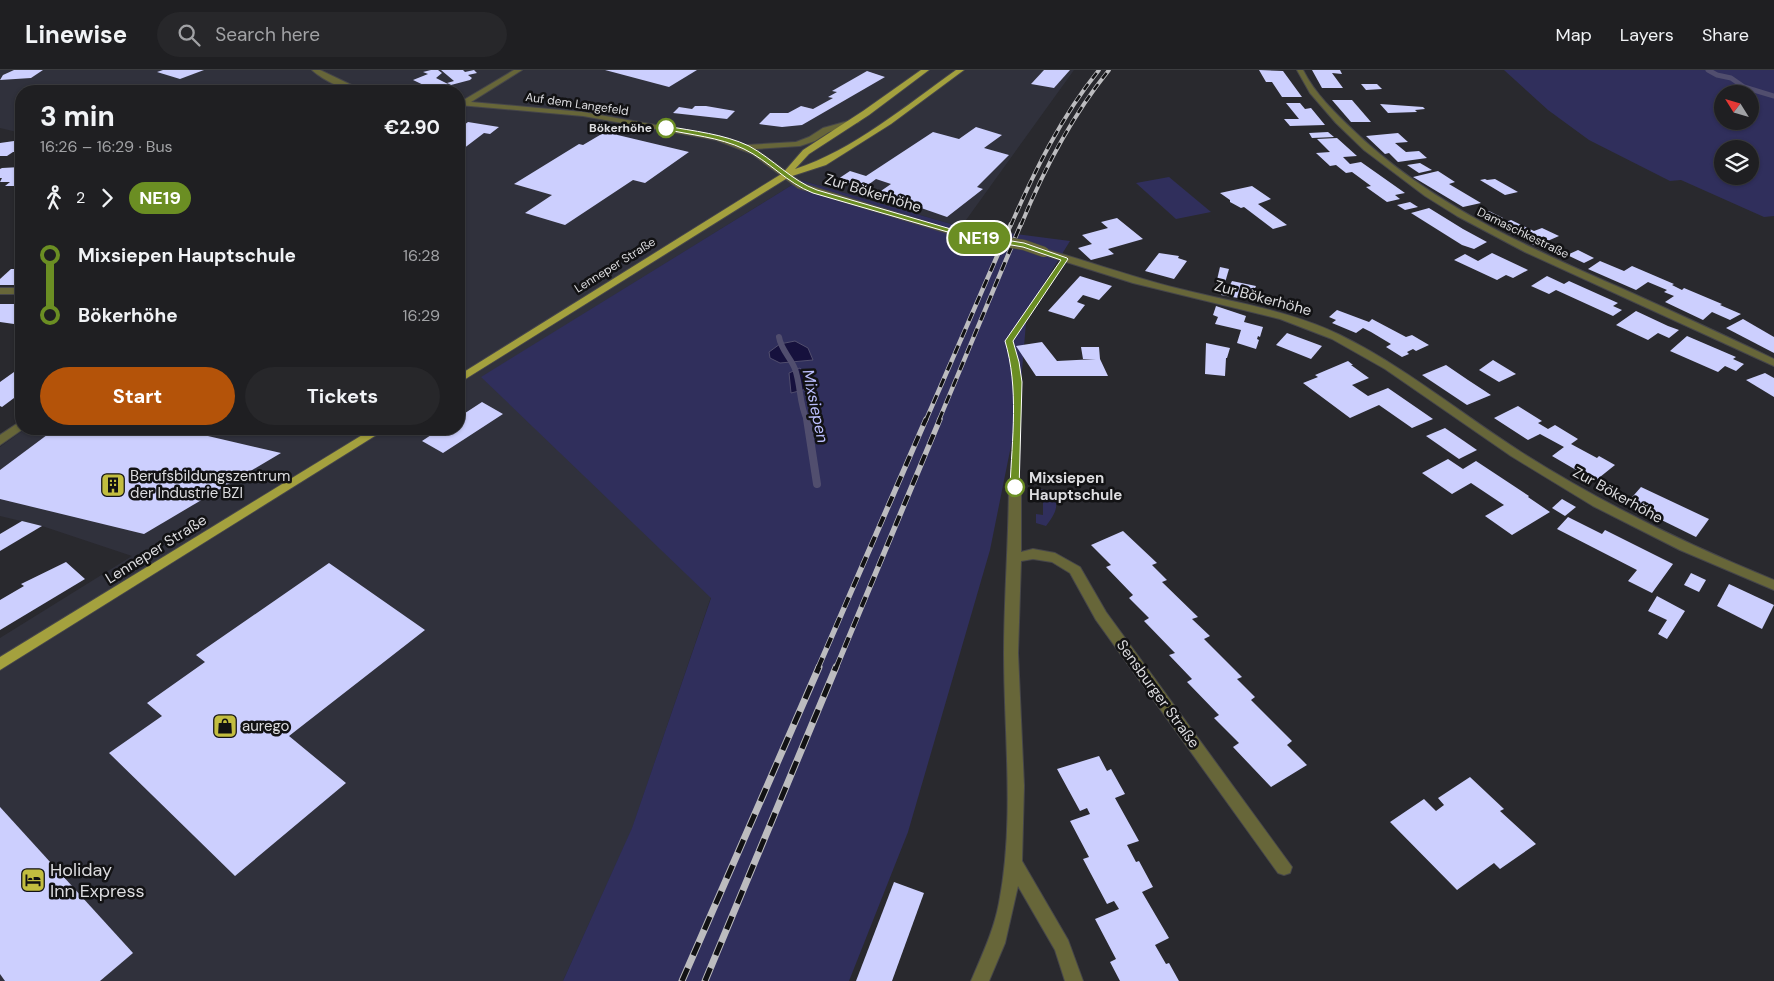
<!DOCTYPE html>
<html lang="en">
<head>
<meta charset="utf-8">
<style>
  body { margin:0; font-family:"DM Sans",sans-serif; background:#27272a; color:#f1f3f6; height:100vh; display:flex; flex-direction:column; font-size:19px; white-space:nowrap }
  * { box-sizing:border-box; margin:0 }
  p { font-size:16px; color:#a1a2a5 }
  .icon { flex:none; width:28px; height:28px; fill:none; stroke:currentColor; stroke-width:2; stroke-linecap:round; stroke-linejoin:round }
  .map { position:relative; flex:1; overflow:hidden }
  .drawer { position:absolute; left:15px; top:15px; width:450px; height:350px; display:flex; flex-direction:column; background:#1f1f22; border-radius:20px; box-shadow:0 1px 4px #0004,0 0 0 1px #3c3d40 }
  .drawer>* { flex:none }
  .badge { padding:0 10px; border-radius:16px; font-size:18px; line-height:32px }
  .needle { width:32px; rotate:307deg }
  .buttons { position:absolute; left:1714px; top:15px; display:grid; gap:10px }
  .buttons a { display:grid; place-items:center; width:45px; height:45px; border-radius:50%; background:#1f1f22; box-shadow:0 1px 4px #0004,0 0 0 1px #3c3d40; font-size:25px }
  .map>.badge { position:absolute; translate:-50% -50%; box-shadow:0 0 0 2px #fff }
  .legs { display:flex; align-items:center; gap:8px; height:55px; padding:0 25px; font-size:16px }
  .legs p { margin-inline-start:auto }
  .summary { display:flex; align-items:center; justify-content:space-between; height:85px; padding:0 25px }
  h1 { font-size:28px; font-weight:700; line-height:38px }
  .primary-button { display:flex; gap:10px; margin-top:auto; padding:10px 25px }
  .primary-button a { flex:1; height:58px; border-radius:30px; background:#b45309; color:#fff; font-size:20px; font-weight:700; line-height:58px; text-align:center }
  .primary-button a+a { background:#27272a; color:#f1f3f6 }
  ul { padding:0 25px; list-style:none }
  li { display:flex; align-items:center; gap:18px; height:60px; font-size:19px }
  li i { display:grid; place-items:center; width:8px; height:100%; margin:0 6px; background:currentColor }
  li i::after { content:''; width:12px; height:12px; margin:-6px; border:4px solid; border-radius:50%; background:#1f1f22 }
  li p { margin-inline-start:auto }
  li:first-child i { background:linear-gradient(#0000 50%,currentColor 0) }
  li:last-child i { background:linear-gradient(currentColor 50%,#0000 0) }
  header { display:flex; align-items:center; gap:30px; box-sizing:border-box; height:70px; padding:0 25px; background:#1f1f22; border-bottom:1px solid #3c3d40 }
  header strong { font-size:24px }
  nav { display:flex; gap:28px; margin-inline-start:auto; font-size:18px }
  .search { width:350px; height:45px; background:#27272a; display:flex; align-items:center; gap:12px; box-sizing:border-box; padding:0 18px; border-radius:28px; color:#a1a2a5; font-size:19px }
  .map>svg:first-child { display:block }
  .built { fill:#30313c }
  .green { fill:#302f5c; fill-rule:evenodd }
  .water { fill:#16113d; stroke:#514e6e }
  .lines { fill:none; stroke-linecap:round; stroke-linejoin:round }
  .stream-far2 { stroke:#514e6e; stroke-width:5 }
  .stream-far1 { stroke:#514e6e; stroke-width:6 }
  .stream { stroke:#514e6e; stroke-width:8 }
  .building { fill:#cccffe }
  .minor-casing { stroke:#46464a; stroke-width:2 }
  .major-casing { stroke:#46464a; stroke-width:2 }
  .minor { fill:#676639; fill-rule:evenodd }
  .major { fill:#a4a13e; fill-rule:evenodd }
  .rail-far3-casing { stroke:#bcbcbf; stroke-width:4 }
  .rail-far2-casing { stroke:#bcbcbf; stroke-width:4.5 }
  .rail-far1-casing { stroke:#bcbcbf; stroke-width:5.5 }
  .rail-casing { stroke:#bcbcbf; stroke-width:7 }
  .rail-far3 { stroke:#121214; stroke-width:2.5; stroke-dasharray:7; stroke-linecap:butt }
  .rail-far2 { stroke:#121214; stroke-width:3; stroke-dasharray:9; stroke-linecap:butt }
  .rail-far1 { stroke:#121214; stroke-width:4; stroke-dasharray:11; stroke-linecap:butt }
  .rail { stroke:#121214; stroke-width:5; stroke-dasharray:14; stroke-linecap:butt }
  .minor-bridge-casing { stroke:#46464a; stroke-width:11; stroke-linecap:butt }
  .minor-bridge { stroke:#676639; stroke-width:10 }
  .line-1 { fill:#6b8e23; stroke:#fff }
  .stop-1-dot { fill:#fff; stroke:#6b8e23; stroke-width:2.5 }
  .labels { text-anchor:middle; stroke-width:5; stroke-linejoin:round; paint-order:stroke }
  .far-street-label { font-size:12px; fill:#dcdcdf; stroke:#121214 }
  .far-stop-label { font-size:12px; font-weight:bold; fill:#dcdcdf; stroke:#121214; text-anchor:end }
  .street-label { font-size:15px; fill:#dcdcdf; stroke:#121214 }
  .poi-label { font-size:15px; fill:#dcdcdf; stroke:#121214; text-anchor:start }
  .stop-label { font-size:15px; font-weight:bold; fill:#dcdcdf; stroke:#121214; text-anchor:start }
  .water-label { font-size:16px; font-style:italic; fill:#bbbefd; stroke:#121214 }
  .near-poi-label { font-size:18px; fill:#dcdcdf; stroke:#121214; text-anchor:start }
</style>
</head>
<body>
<header>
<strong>Linewise</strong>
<div class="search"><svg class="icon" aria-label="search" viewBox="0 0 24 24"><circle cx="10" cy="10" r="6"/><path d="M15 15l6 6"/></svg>Search here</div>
<nav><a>Map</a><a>Layers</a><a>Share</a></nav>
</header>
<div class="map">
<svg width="1774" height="911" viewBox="0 0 1774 911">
  <rect width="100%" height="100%" fill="#29292e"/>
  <polygon class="built" points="0,0 1074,0 961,157 800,110 482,307 711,527 632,759 563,911 0,911 0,568 132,486 42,456 0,446 0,377 25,359 459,359 459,21 21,21 21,63 0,58"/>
  <g class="green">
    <path d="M1504,0h270v146l-10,1 -83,-37 -11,1 -81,-41 -41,-30zM1722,24h28v27h-28zM1722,79h28v27h-28z"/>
    <polygon points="1169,107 1211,142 1176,149 1136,113"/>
    <polygon points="800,110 961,157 1070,171 1027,241 1019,336 990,480 908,762 849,911 563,911 632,758 711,528 481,307"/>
    <path d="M1036,417l16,6c9,13 2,22 -6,33l-10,-3v-9l7,1v-16l-7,-1z"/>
  </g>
  <g class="water">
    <polygon points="795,271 808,278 813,290 780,293 770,288 769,282 780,274"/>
    <polygon points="800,298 815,317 791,323 789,303"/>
  </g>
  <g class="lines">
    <polyline class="stream-far2" points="1708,0 1717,5 1731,8 1744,17 1774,26"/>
    <path class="stream-far1" d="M779,267c2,13 12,21 16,32 6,17 4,35 12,51"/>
    <polyline class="stream" points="807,349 817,414"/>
  </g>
  <g class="building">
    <polygon points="14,0 43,0 31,8 0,10 3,5"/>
    <polygon points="163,0 204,0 180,9 157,2"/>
    <polygon points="431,0 438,0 442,3 436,8 448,14 432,19 413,10 428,4 423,2"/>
    <polygon points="441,0 463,0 465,2 474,0 477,3 468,5 472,8 470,10 451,15 447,13 454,11"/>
    <polygon points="605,0 697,0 669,17"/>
    <polygon points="1044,0 1070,0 1054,18 1031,14"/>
    <polygon points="1259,0 1283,1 1302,27 1282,27 1272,12 1266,12"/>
    <polygon points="1312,0 1340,0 1342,4 1332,3 1343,18 1322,18"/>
    <polygon points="867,1 885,7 802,55 782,57 759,54 770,43 788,43 801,36 813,39 833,28 828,27 837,22 832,21"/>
    <polygon points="1361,14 1377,14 1382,19 1366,20"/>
    <polygon points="137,16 153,21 122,21"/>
    <polygon points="1332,30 1352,30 1371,52 1351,52"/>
    <polygon points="1286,33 1300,33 1305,39 1311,38 1325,55 1290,56 1284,49 1299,49"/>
    <polygon points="1380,34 1423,37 1425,39 1415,40 1417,42 1388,43"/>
    <polygon points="695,36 706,36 735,41 727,49 673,43 679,37 692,39"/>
    <polygon points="468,52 499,57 490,64 484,63 463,79 459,78 459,59"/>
    <polygon points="976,57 1002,65 984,78 1009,85 977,117 983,119 947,147 878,123 891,114 876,109 864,118 838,109 850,101 866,106 933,62 959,69"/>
    <polygon points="605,62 689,82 645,113 633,110 565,155 525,143 552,125 514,114 579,74 583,75"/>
    <polygon points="1328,62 1334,67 1312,68 1309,63"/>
    <polygon points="1398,63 1408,72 1395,73 1406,82 1419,81 1427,88 1398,92 1389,83 1385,84 1366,66"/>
    <polygon points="1337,68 1357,86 1343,87 1350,94 1361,92 1405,123 1395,125 1400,129 1387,132 1366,117 1371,116 1352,102 1346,103 1336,95 1330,96 1316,83 1330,82 1317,69"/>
    <polygon points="21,70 21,78 17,82 13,82 7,86 0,86 0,73"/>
    <polygon points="1420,93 1432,100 1419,103 1407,95"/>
    <polygon points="21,97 21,114 19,116 5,116 10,112 0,112 2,108 0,108 0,99 2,98"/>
    <polygon points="1438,101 1455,112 1449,114 1481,133 1463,137 1413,107"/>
    <polygon points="1485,109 1487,110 1495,109 1518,122 1505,125 1480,110"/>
    <polygon points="1252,116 1271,129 1258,134 1287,155 1273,159 1244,137 1241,138 1230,132 1230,130 1220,123"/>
    <polygon points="1410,132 1418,137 1405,140 1397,135"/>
    <polygon points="1429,138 1463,159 1487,172 1474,179 1462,175 1411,143"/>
    <polygon points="1489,141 1503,148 1492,153 1478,145"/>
    <polygon points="1117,148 1143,169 1108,179 1114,184 1091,190 1078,178 1092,174 1082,165 1108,158 1101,152"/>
    <polygon points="1511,150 1534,161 1542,158 1559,166 1536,176 1496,156"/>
    <polygon points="1578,180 1594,188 1584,193 1567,185"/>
    <polygon points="1159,183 1179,186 1178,188 1187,191 1174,209 1145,201"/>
    <polygon points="1492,183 1528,200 1513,208 1506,205 1497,210 1454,190 1465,184 1478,191"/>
    <polygon points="1600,191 1624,201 1632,196 1674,214 1672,215 1682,220 1684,218 1722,234 1720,235 1741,244 1730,250 1712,242 1703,250 1665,232 1674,226 1664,222 1667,220 1648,212 1636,220 1588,199"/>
    <polygon points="1220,197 1229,199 1224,216 1216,214"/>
    <polygon points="11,199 21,199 21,215 0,215 0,209"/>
    <polygon points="1080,206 1112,216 1099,230 1083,225 1077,232 1085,235 1074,249 1048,241"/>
    <polygon points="1547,206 1564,214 1569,211 1618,233 1613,236 1622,240 1613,246 1556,220 1549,224 1531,216"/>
    <polygon points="1232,211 1256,216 1250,230 1221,225 1225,216 1229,217"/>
    <polygon points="0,234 21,234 21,255 0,252"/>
    <polygon points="1216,236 1246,246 1244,252 1263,257 1260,267 1258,266 1257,269 1259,270 1256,279 1237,273 1241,260 1215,254 1218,247 1213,245"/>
    <polygon points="1337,240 1369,252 1372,249 1406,267 1412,265 1429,275 1416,281 1413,279 1407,282 1409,284 1402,287 1386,277 1391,274 1371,262 1363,258 1356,263 1332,253 1336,250 1329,247"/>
    <polygon points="1636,241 1668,256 1679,260 1669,268 1658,263 1648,270 1616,255"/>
    <polygon points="1743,249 1774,267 1774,283 1726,258"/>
    <polygon points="1287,263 1322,276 1311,289 1276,275"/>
    <polygon points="1687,266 1736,287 1733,289 1744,294 1736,301 1725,296 1718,302 1670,281"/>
    <polygon points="1042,272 1057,291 1096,289 1083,289 1081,277 1099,277 1100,289 1108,306 1036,306 1016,276"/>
    <polygon points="1206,273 1230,278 1227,288 1226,288 1225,306 1205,304"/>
    <polygon points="1493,290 1516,304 1499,312 1479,300"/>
    <polygon points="1348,291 1353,295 1351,295 1369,308 1352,315 1368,326 1388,318 1433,349 1412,358 1379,335 1350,348 1303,313 1318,307 1315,305"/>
    <polygon points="1446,295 1468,310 1491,325 1467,335 1422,305"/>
    <polygon points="21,300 21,325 18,325 2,337 0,336 0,312 14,302 17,303"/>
    <polygon points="1765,303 1774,308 1774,327 1746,310"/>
    <polygon points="482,332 503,344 443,383 422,371 440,359 459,359 459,347"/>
    <polygon points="1518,336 1542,351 1538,353 1548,359 1555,355 1578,369 1571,374 1597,388 1599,386 1615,395 1595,411 1552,386 1564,377 1540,364 1528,370 1494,348"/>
    <polygon points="1445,358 1477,380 1459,389 1426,366"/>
    <polygon points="55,359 178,359 281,383 144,464 0,429 0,400"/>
    <polygon points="1448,389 1463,399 1476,391 1529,426 1528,427 1550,442 1512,465 1485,446 1504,435 1471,413 1452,424 1422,403"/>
    <polygon points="1641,417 1709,449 1696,467 1627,433"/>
    <polygon points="1562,429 1576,437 1565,446 1552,438"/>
    <polygon points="1568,447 1602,464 1605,460 1673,494 1652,523 1628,511 1637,500 1557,459"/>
    <polygon points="22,451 42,456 0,481 0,464"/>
    <polygon points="1123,461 1157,493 1152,495 1167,510 1162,512 1198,547 1192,549 1210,566 1204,569 1242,607 1237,609 1255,627 1251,630 1292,671 1287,675 1307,695 1271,717 1233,677 1239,673 1214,648 1219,645 1187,612 1192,609 1169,585 1175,583 1144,551 1149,548 1129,528 1133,525 1106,497 1111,495 1091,475"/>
    <polygon points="66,492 85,509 0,560 0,530 24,516 21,514"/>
    <polygon points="329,493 425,560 289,666 346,713 235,806 109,683 162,646 147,633 205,592 196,585"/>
    <polygon points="1691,503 1706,510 1699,522 1684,515"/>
    <polygon points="1729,514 1774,535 1762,559 1717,536"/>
    <polygon points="1657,526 1685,541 1667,569 1658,564 1667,550 1648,541"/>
    <polygon points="1099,686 1107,701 1111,699 1125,724 1115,728 1139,771 1127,775 1136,792 1139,791 1153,817 1142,822 1169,868 1155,875 1166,894 1169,893 1179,911 1120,911 1110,892 1116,889 1095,849 1119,839 1114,831 1107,834 1083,789 1089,787 1070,751 1090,744 1087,738 1080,741 1057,699"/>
    <polygon points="1470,707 1504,739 1500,741 1536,774 1500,799 1494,793 1457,820 1390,752 1424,729 1436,741 1444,735 1438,728"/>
    <polygon points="0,737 133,883 100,911 5,911 0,904"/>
    <polygon points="894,812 924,823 892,911 856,911"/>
  </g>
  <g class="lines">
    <g class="minor-casing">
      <g id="minor">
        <path d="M312,0h8l44,21c-17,1 -40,-10 -52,-21z"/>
        <polygon points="514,0 522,0 471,32 583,42 717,66 746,75 796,72 809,67 823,58 859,48 859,52 829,62 815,71 800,76 755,79 804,114 971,166 967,169 964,168 798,118 752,84 716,70 583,46 459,35 459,31 462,31"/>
        <path d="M1297,0h6c12,24 32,43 51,61 76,73 173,116 269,158 51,23 101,46 151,70v7l-249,-114 -68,-36 -32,-20 -61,-46 -28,-27 -26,-30z"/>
        <path d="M1044,179c44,12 88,28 132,39 55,14 113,22 164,47 65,32 120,78 181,117 80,51 165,92 253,128v10l-94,-40 -87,-44 -82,-50 -126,-87 -53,-30 -52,-20 -147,-36 -92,-29 -2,-2z"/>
        <rect x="0" y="218" width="21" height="6"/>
        <polygon points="21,351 21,359 23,359 0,375 0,365"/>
        <path d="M1015,406l6,4v72l12,-3 22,4 25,14 26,45 186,255 -2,6 -6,2 -6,-2 -182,-253 -26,-47 -18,-11 -19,-3 -12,2 -3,92 6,133 -2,75 46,79 15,41h-18l-10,-31 -37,-64 -13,57 -16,38h-18c11,-26 23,-51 28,-78 16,-83 5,-166 5,-249 0,-58 5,-116 5,-174z"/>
      </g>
    </g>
    <g class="major-casing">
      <g id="major">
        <path d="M921,0h8l-60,45 -60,39 -14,15c57,-18 113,-65 161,-99h8l-73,54 -65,41 -37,12 -330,206v-8l324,-202 20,-23 60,-39z"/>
        <polygon points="372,359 386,359 0,600 0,587"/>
      </g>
    </g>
    <use href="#minor" class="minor"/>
    <use href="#major" class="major"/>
    <g class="rail-far3-casing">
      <g id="rail-far3">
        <path d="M1011,155c24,-55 50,-108 88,-155"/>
        <path d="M1021,155c23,-56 50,-108 88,-155"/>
      </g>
    </g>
    <g class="rail-far2-casing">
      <g id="rail-far2">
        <polyline points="926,350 1011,154"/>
        <polyline points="939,350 1021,154"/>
      </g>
    </g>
    <g class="rail-far1-casing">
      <g id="rail-far1">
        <polyline points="818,598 926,349"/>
        <polyline points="836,598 940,349"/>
      </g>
    </g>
    <g class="rail-casing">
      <g id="rail">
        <polyline points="682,911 819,597"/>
        <polyline points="705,911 836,597"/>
      </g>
    </g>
    <use href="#rail-far3" class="rail-far3"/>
    <use href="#rail-far2" class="rail-far2"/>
    <use href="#rail-far1" class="rail-far1"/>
    <use href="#rail" class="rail"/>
    <g class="minor-bridge-casing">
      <polyline id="minor-bridge" points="967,166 1024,175 1044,182"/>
    </g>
    <use href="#minor-bridge" class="minor-bridge"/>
  </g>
  <path class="line-1" d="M666,56c27,5 58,8 83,20 24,13 43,35 68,44l151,44 56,9 43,15 1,1 -55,82 6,21 3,20 -3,108h-7l-2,-3c2,-48 9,-99 -5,-146l56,-81 -38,-13 -58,-10 -152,-44c-26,-10 -44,-32 -69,-44 -25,-12 -54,-14 -80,-20z"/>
  <defs>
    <g id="building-square" transform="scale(1.25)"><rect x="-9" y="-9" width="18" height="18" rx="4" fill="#c2bd3f" stroke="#121214"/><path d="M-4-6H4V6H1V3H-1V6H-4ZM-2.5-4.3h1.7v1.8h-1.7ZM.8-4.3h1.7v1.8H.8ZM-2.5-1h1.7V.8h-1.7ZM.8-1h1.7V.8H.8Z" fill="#111"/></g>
    <g id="shop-square" transform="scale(1.25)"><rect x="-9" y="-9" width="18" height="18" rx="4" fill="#c2bd3f" stroke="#121214"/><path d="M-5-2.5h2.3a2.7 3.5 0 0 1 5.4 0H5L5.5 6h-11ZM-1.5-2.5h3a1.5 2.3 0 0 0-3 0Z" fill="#111"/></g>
    <g id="hotel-square" transform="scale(1.25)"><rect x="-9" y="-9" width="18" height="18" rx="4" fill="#c2bd3f" stroke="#121214"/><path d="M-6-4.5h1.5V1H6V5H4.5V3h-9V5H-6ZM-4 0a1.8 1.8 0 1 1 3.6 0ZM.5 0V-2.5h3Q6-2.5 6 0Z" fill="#111"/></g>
  </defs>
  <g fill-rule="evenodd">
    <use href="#building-square" x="113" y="415"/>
    <use href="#shop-square" x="225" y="656"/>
    <use href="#hotel-square" x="33" y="810"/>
  </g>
  <g class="stop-1-dot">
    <circle cx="666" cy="58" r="9"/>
    <circle cx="1015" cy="417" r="9"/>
  </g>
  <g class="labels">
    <g class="far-street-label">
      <text transform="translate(577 34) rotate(8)" y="4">Auf dem Langefeld</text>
      <text transform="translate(1523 163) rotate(26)" y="4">Damaschkestraße</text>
      <text transform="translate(615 195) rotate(-32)" y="4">Lenneper Straße</text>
    </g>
    <g class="far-stop-label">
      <text x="652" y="62">Bökerhöhe</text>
    </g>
    <g class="street-label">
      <text transform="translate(873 123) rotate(17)" y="5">Zur Bökerhöhe</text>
      <text transform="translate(1263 228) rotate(15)" y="5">Zur Bökerhöhe</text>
      <text transform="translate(1618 425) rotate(29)" y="5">Zur Bökerhöhe</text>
      <text transform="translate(156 479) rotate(-32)" y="5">Lenneper Straße</text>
      <text transform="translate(1158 624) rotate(54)" y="5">Sensburger Straße</text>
    </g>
    <g class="poi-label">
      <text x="130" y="411">Berufsbildungszentrum<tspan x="130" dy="17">der Industrie BZI</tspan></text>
      <text x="242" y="661">aurego</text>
    </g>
    <g class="stop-label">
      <text x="1029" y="413">Mixsiepen<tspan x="1029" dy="17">Hauptschule</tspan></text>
    </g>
    <g class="water-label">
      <text transform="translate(816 336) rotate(78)" y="6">Mixsiepen</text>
    </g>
    <g class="near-poi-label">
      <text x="50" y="806">Holiday<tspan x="50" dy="21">Inn Express</tspan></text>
    </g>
  </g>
</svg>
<div class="buttons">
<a><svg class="needle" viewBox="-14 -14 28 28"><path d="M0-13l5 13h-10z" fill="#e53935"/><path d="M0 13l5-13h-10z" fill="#a1a2a5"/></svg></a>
<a><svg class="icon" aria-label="layers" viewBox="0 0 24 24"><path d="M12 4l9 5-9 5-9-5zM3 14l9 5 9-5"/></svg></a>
</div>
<b class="badge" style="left:979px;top:168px;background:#6b8e23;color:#fff">NE19</b>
<section class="drawer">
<div class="summary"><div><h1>3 min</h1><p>16:26 – 16:29 · Bus</p></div><b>€2.90</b></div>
<div class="legs"><svg class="icon" aria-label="walk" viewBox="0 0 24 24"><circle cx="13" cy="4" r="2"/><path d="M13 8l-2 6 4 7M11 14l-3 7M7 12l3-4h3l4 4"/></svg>2<svg class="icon" aria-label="forward" viewBox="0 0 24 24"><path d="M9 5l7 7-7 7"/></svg><b class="badge" style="background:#6b8e23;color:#fff">NE19</b></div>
<ul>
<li><i style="color:#6b8e23"></i><b>Mixsiepen Hauptschule</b><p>16:28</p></li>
<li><i style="color:#6b8e23"></i><b>Bökerhöhe</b><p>16:29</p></li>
</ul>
<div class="primary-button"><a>Start</a><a>Tickets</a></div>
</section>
</div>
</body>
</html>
